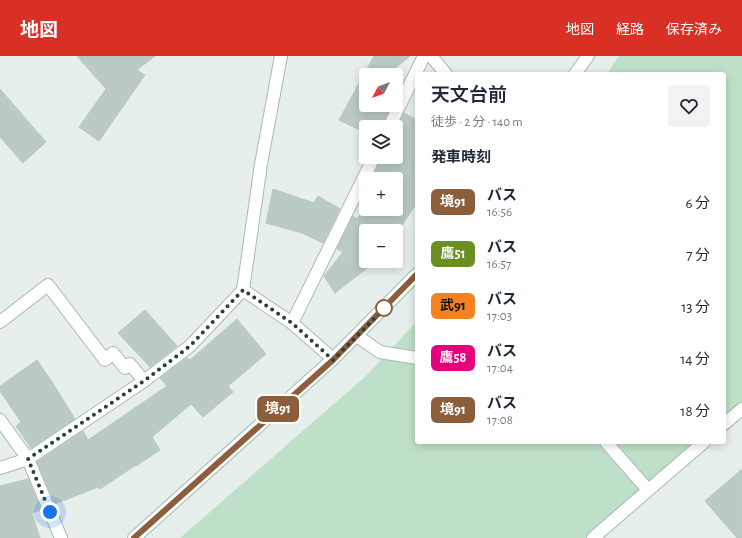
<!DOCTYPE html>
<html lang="ja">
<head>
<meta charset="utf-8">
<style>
  body { margin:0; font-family:"Alegreya Sans","Noto Sans JP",sans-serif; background:#f2f2f3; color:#1f2937; height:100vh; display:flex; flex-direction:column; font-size:15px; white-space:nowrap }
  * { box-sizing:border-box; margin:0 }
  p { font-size:13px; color:#747a83 }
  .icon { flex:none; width:22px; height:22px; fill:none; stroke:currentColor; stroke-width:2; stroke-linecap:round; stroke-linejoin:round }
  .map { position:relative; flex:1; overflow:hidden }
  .drawer { position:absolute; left:415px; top:16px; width:311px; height:372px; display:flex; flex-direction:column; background:#fff; border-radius:4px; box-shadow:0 2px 10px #0003 }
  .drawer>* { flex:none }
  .badge { padding:0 8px; border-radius:6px; font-size:14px; line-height:26px }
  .needle { width:26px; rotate:229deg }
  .fabs { position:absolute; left:359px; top:12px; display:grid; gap:8px }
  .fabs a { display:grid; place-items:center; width:44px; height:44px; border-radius:4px; background:#fff; box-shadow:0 2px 10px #0003; font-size:20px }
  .you { position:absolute; width:20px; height:20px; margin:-10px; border:3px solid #fff; border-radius:50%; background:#1a73e8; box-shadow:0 0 0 6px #1a73e833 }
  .map>.badge { position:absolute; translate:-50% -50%; box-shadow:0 0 0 2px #fff }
  h2 { padding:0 16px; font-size:15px; line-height:36px }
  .round { display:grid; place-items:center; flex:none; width:42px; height:42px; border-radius:4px; background:#f2f2f3 }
  .headline { display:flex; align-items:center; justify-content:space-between; height:68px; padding:0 16px }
  h1 { font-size:19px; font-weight:600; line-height:30px }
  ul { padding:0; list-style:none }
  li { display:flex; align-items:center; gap:12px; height:52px; padding:0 16px }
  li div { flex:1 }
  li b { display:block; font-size:15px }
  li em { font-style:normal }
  li .badge { min-width:44px; font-weight:700; text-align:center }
  header { display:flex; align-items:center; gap:24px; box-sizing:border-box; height:56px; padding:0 20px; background:#d93025; color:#fff }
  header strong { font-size:19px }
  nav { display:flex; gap:22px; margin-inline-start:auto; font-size:14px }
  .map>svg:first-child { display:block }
  .green { fill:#bfe0c8 }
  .building { fill:#bbcac4; stroke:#b8c9c2 }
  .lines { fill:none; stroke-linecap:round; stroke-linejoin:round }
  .service-casing { stroke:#a8b8b2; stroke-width:14 }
  .minor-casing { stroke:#a8b8b2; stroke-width:14 }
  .secondary-casing { stroke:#a4bbb3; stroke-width:14 }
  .service { stroke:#fff; stroke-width:12 }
  .minor { stroke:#fff; stroke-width:12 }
  .secondary { stroke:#fff; stroke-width:12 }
  .line-casing { stroke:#fff; stroke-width:9 }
  .line { stroke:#8b5e3c; stroke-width:6 }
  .walk { stroke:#24423a; stroke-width:4; stroke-dasharray:0 7.2 }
  .stop-dot { fill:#fff; stroke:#8b5e3c; stroke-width:2 }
</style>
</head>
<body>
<header>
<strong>地図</strong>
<nav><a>地図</a><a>経路</a><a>保存済み</a></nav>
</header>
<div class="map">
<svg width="742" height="482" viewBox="0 0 742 482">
  <rect width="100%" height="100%" fill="#e6efeb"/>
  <g class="green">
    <polygon points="619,0 742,0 742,352 724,368 724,18 607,18"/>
    <polygon points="417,265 417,386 703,386 594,482 180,482 366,320"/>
  </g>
  <g class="building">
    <polygon points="77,0 155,0 137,14 145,19 99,85 79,71 106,33"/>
    <polygon points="374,0 410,0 387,19 366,19 366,36 363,38 366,39 366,49 386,49 391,51 382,68 382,71 366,71 366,77 339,64"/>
    <polygon points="0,33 46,86 23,107 0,81"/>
    <polygon points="404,57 417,64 417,146 396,179 396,175 366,175 366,205 376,205 335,237 324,220 343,196 337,193 353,160 357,163 366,150 366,153 396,153 396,123 373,123 372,122 382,101 396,101 396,74"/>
    <polygon points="273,133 314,147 318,140 340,153 323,187 302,177 266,167"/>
    <polygon points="145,254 177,290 150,311 118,277"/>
    <polygon points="237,263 266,298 228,330 233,336 203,361 191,348 152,381 160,394 136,410 136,409 100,433 98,431 55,448 37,406 83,375 88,384 167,330 160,322 187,302 190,304"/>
    <polygon points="37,304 54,329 75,363 31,392 16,370 21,366 0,335 0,330"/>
    <polygon points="742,413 742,482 737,482 705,445"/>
    <polygon points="28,423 41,454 32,457 40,482 0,482 0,430"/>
  </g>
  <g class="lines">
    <g class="service-casing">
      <g id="service">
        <polyline points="0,266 48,229 105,304 113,297 125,312 130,308 144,325"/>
        <polyline points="357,280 380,296 417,302"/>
        <polyline points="0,364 28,403 61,482"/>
        <polyline points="724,368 742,353"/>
        <polyline points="606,386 648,434"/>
        <polyline points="0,412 28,403 144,325 190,290 243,234"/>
        <polyline points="593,482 704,386"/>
      </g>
    </g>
    <g class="minor-casing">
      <g id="minor">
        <polyline points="281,0 261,108 243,234 292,267 333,303"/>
        <polyline points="431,0 446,18"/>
        <polyline points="389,71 424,0"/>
        <polyline points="292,267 374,101"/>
      </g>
    </g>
    <g class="secondary-casing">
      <g id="secondary">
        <polyline points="575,18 588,0"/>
        <polyline points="134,482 333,303 417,218"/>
      </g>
    </g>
    <use href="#service" class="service"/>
    <use href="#minor" class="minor"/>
    <use href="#secondary" class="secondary"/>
  </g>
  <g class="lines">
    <g class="line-casing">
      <polyline id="line" points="134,482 333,304 417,218"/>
    </g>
    <use href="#line" class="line"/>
    <polyline class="walk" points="50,456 28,403 144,325 190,290 243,234 292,267 333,304 386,251 384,252"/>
  </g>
  <circle class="stop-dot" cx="384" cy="252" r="8"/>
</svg>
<div class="fabs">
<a><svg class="needle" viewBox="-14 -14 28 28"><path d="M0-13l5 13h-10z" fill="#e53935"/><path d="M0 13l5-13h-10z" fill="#747a83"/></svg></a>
<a><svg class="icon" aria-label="layers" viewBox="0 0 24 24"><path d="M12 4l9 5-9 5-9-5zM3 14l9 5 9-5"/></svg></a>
<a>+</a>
<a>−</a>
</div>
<div class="you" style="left:50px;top:456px"></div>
<b class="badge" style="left:278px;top:353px;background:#8b5e3c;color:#fff">境91</b>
<section class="drawer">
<div class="headline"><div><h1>天文台前</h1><p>徒歩 · 2 分 · 140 m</p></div><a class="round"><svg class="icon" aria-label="heart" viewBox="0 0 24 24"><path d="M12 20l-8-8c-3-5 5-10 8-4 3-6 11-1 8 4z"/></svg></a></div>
<h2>発車時刻</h2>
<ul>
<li><span class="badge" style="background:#8b5e3c;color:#fff">境91</span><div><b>バス</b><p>16:56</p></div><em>6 分</em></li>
<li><span class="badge" style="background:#6b8e23;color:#fff">鷹51</span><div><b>バス</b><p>16:57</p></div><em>7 分</em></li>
<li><span class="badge" style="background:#f58220;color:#111">武91</span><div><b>バス</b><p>17:03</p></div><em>13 分</em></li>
<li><span class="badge" style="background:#e6007e;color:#fff">鷹58</span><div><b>バス</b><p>17:04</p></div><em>14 分</em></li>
<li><span class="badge" style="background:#8b5e3c;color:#fff">境91</span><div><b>バス</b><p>17:08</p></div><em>18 分</em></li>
</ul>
</section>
</div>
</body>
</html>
